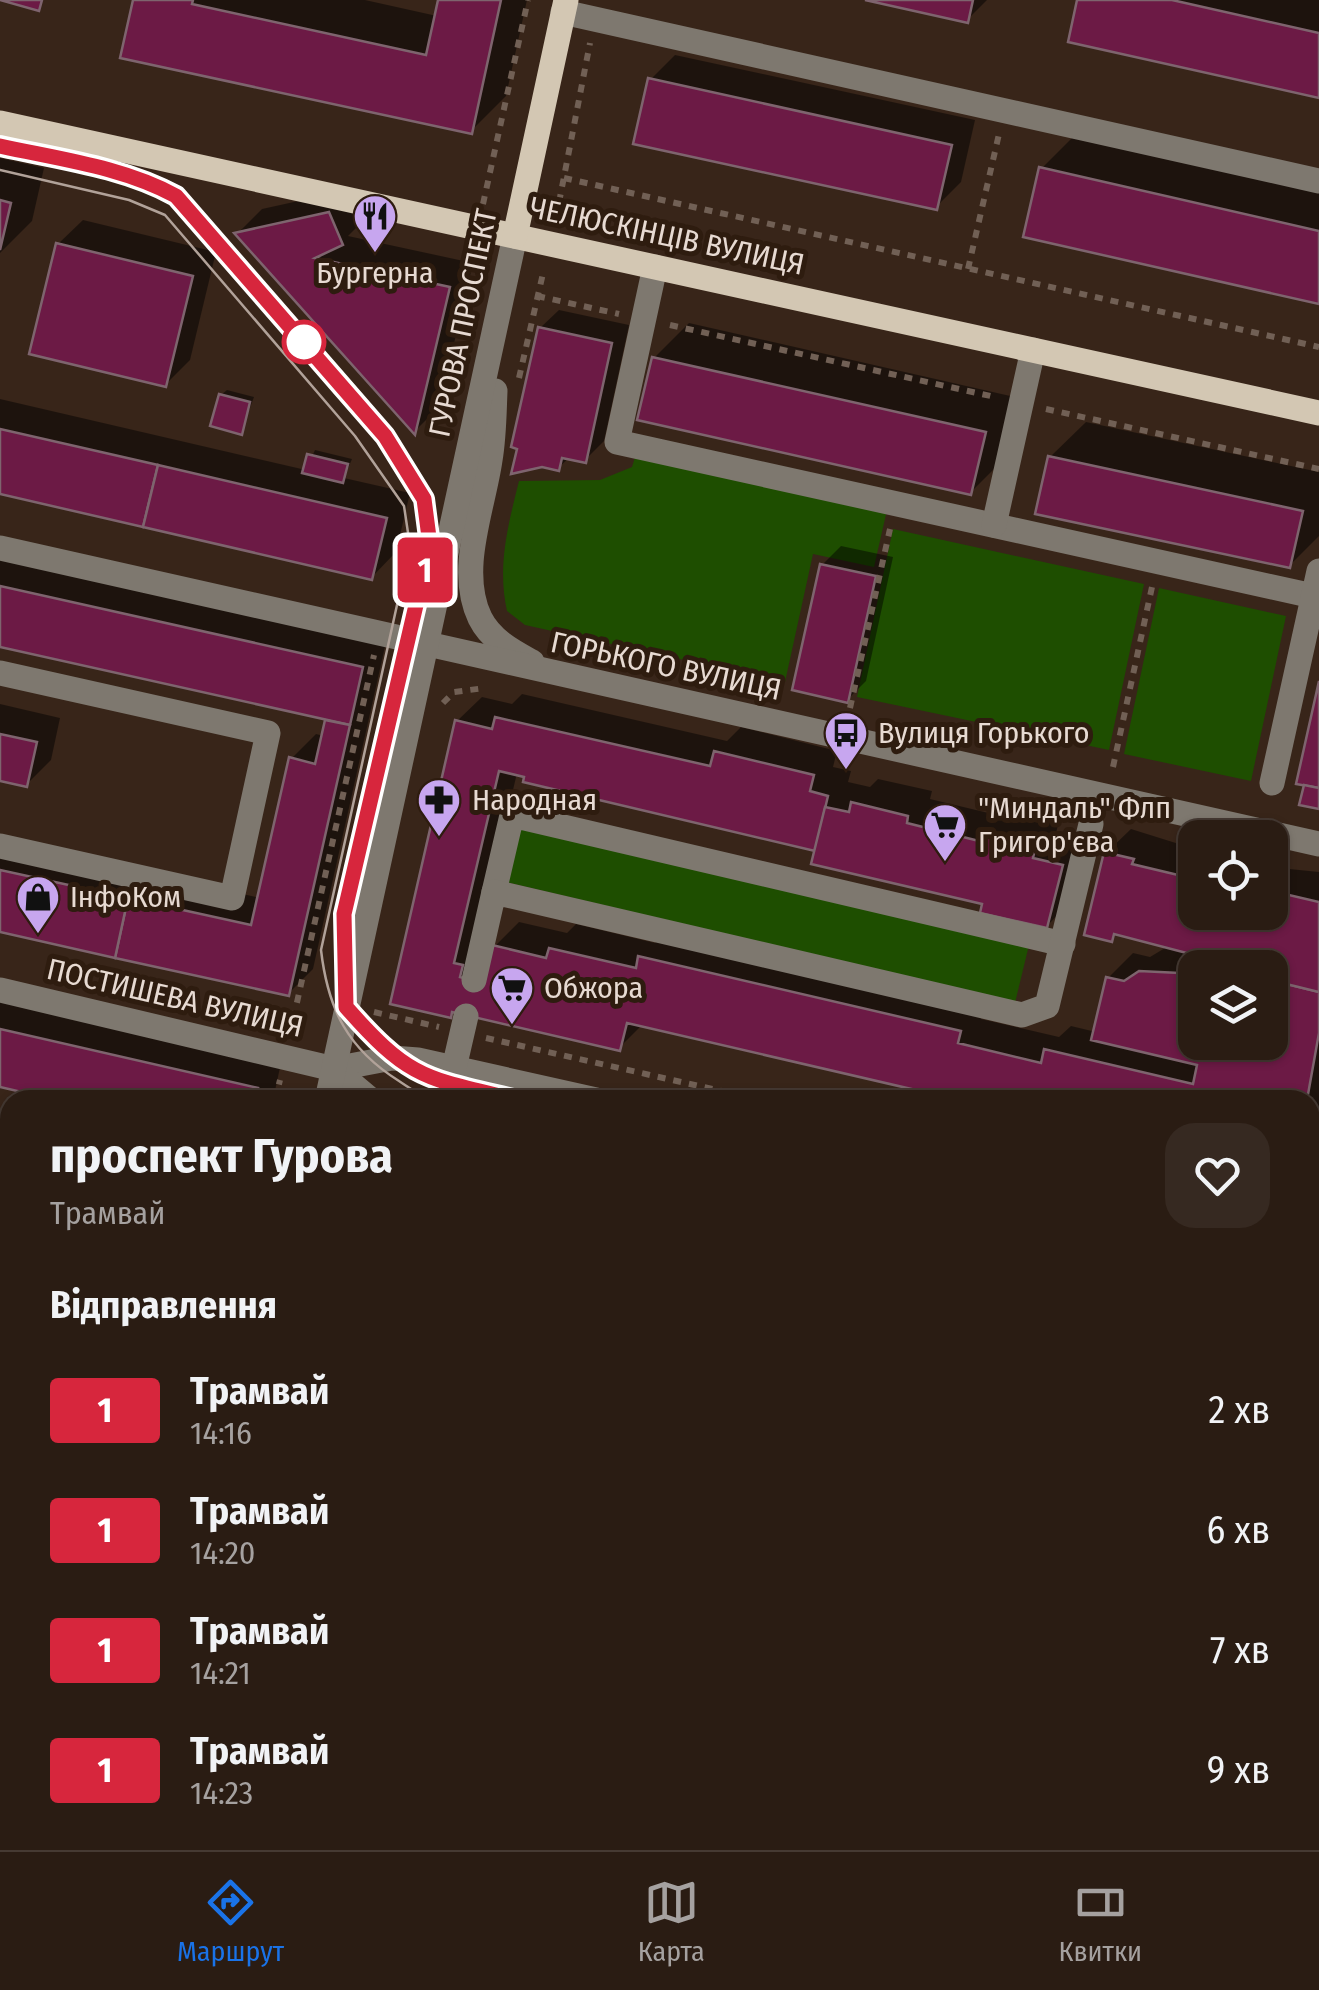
<!DOCTYPE html>
<html lang="uk">
<head>
<meta charset="utf-8">
<style>
  body { margin:0; font-family:"Fira Sans Condensed",sans-serif; background:#362921; color:#f1f3f6; height:100vh; display:flex; flex-direction:column; font-size:38px; white-space:nowrap }
  * { box-sizing:border-box; margin:0 }
  p { font-size:32px; color:#a5a1a0 }
  .icon { flex:none; width:55px; height:55px; fill:none; stroke:currentColor; stroke-width:2; stroke-linecap:round; stroke-linejoin:round }
  .map { position:relative; flex:1; overflow:hidden }
  .details { position:absolute; left:0px; top:1090px; width:1320px; height:760px; display:flex; flex-direction:column; background:#2a1c13; border-radius:30px 30px 0 0; box-shadow:0 2px 8px #0004,0 0 0 2px #463a33 }
  .details>* { flex:none }
  .badge { padding:0 20px; border-radius:8px; font-size:35px; line-height:65px }
  .controls { position:absolute; left:1178px; top:820px; display:grid; gap:20px }
  .controls a { display:grid; place-items:center; width:110px; height:110px; border-radius:20px; background:#2a1c13; box-shadow:0 2px 8px #0004,0 0 0 2px #463a33; font-size:50px }
  .map>.badge { position:absolute; translate:-50% -50%; box-shadow:0 0 0 5px #fff }
  h2 { padding:0 50px; font-size:38px; line-height:90px }
  .round { display:grid; place-items:center; flex:none; width:105px; height:105px; border-radius:30px; background:#362921 }
  .head { display:flex; align-items:center; justify-content:space-between; height:170px; padding:0 50px }
  h1 { font-size:48px; font-weight:700; line-height:75px }
  ul { padding:0; list-style:none }
  li { display:flex; align-items:center; gap:30px; height:120px; padding:0 50px }
  li div { flex:1 }
  li b { display:block; font-size:38px }
  li em { font-style:normal }
  li .badge { min-width:110px; font-weight:700; text-align:center }
  .tabs { display:flex; justify-content:space-around; align-items:center; height:140px; border-top:2px solid #463a33; background:#2a1c13; font-size:28px; color:#a5a1a0 }
  .tabs a { display:grid; justify-items:center; gap:5px }
  .tabs .active { color:#1a73e8 }
  .map>svg:first-child { display:block }
  .green { fill:#1e4e00 }
  .shadow { fill:#0007; fill-rule:evenodd }
  .building { fill:#6c1a45; stroke:#7e646e; stroke-width:2.5 }
  .lines { fill:none; stroke-linecap:round; stroke-linejoin:round }
  .path { stroke:#716055; stroke-width:6; stroke-dasharray:8 8; stroke-linecap:butt }
  .minor { stroke:#7e786f; stroke-width:25 }
  .major { stroke:#d3c7b3; stroke-width:25 }
  .tram { stroke:#b1a299; stroke-width:2.5 }
  .line-casing { stroke:#fff; stroke-width:22 }
  .line { stroke:#d7263d; stroke-width:15 }
  .stop-dot { fill:#fff; stroke:#d7263d; stroke-width:5 }
  .labels { text-anchor:middle; stroke-width:10; stroke-linejoin:round; paint-order:stroke }
  .street-label { font-size:30px; fill:#e7dad2; stroke:#2e1c0f }
  .poi-label { font-size:30px; fill:#e7dad2; stroke:#2e1c0f; text-anchor:start }
</style>
</head>
<body>
<div class="map">
<svg width="1319" height="1850" viewBox="0 0 1319 1850">
  <rect width="100%" height="100%" fill="#382519"/>
  <g class="green">
    <path d="M636,454l251,56 -13,57 -61,-13 -28,128 -260,-57 -18,-14c-10,-45 1,-86 12,-130l81,-1 32,-13z"/>
    <polygon points="893,529 1144,584 1109,750 857,697"/>
    <polygon points="1159,588 1286,616 1251,781 1124,754"/>
    <polygon points="520,824 1029,945 1015,1003 506,882"/>
    <polygon points="0,1542 10,1544 14,1850 0,1850"/>
  </g>
  <g class="shadow">
    <polygon points="136,0 365,0 437,16 440,0 527,0 506,96 471,131"/>
    <polygon points="876,0 987,0 967,20"/>
    <polygon points="1080,0 1319,0 1319,95"/>
    <polygon points="675,55 975,120 961,182 936,207 650,80"/>
    <polygon points="1077,133 1319,189 1319,302 1042,168"/>
    <polygon points="0,158 44,168 32,221 0,253"/>
    <polygon points="353,189 366,218 348,236 473,263 439,407 415,431 238,233 262,209"/>
    <polygon points="83,220 216,252 190,360 165,385 58,244"/>
    <polygon points="559,310 629,325 604,441 585,460 570,457 558,468 540,328"/>
    <polygon points="689,323 1019,398 1005,458 970,493 654,358"/>
    <polygon points="227,390 254,397 241,432 221,395"/>
    <polygon points="0,399 306,470 315,450 352,459 344,478 410,493 396,552 372,577 0,492"/>
    <polygon points="1086,422 1319,472 1319,536 1289,566 1050,457"/>
    <polygon points="841,546 893,557 866,681 847,700 822,565"/>
    <polygon points="0,556 386,642 313,969 288,994 0,929 0,840 260,898 291,759 316,734 324,736 328,718 0,645"/>
    <path d="M522,694l205,47 14,-14 96,24 -4,16 18,4 -3,11 22,5 8,-8 54,12 -2,8 71,17 7,-7 51,12 -3,12 30,7 -15,61 -24,25 -229,-77 -301,-76 -39,166 17,7 24,-24 48,11 9,-9 79,19 10,-11 319,75 -3,12 78,18 12,-11 25,6 12,-54 25,-25 17,4 20,-12 -52,-13 -7,7 -5,-86 25,-24 64,20v63h75v-45l49,5v284l-9,9v-65h-372l2,-7 -297,-69 -24,24 -164,-37 -5,5 7,-295 25,-24 30,7zM1228,958l42,10v74h-75v-74h39z"/>
    <polygon points="0,704 60,718 51,760 26,785 0,779"/>
    <polygon points="0,1000 281,1063 273,1100 67,1100 0,1085"/>
    <polygon points="0,1281 10,1283 10,1370 0,1368"/>
    <polygon points="201,1840 304,1840 305,1850 199,1850"/>
    <polygon points="343,1840 511,1840 561,1850 333,1850"/>
    <polygon points="721,1840 906,1840 904,1850 766,1850"/>
  </g>
  <g class="building">
    <polygon points="0,0 42,0 39,11"/>
    <polygon points="133,0 193,0 192,4 426,55 438,0 501,0 472,134 120,58"/>
    <polygon points="865,0 973,0 968,23"/>
    <polygon points="1077,0 1172,0 1319,33 1319,98 1068,42"/>
    <polygon points="648,78 952,145 937,210 633,144"/>
    <polygon points="1039,167 1319,231 1319,304 1023,237"/>
    <polygon points="0,200 11,203 0,250"/>
    <polygon points="329,212 343,245 315,258 450,287 415,435 234,233"/>
    <polygon points="56,243 193,276 166,387 29,354"/>
    <polygon points="538,327 612,343 586,463 562,458 559,471 542,467 511,474 517,449 511,447"/>
    <polygon points="652,357 986,432 971,495 637,420"/>
    <polygon points="219,394 250,402 242,435 210,426"/>
    <polygon points="0,429 158,465 143,527 0,494"/>
    <polygon points="307,454 348,464 343,483 302,473"/>
    <polygon points="1048,456 1303,511 1290,568 1035,514"/>
    <polygon points="158,465 387,518 372,580 143,527"/>
    <polygon points="820,564 876,576 848,703 792,690"/>
    <polygon points="0,586 363,667 350,725 0,647"/>
    <polygon points="1319,681 1319,788 1296,784"/>
    <polygon points="495,717 710,766 714,751 814,775 810,791 828,796 815,851 523,782 524,777 499,771 454,963 463,965 460,977 483,983 492,945 546,958 549,948 636,968 638,956 961,1031 958,1043 1041,1063 1044,1049 1193,1084 1197,1065 1091,1040 1106,977 1124,981 1139,971 1180,973 1195,981 1195,1042 1270,1042 1270,980 1319,992 1319,1033 1307,1100 935,1100 937,1095 627,1023 620,1051 452,1012 451,1018 390,1004 455,720 492,729"/>
    <polygon points="325,720 350,725 289,996 115,958 128,898 251,925 289,757 315,764"/>
    <polygon points="0,734 37,742 27,787 0,781"/>
    <polygon points="1304,785 1319,788 1319,809 1299,805"/>
    <polygon points="851,802 908,816 907,823 979,841 981,832 1036,845 1033,858 1063,865 1047,928 980,913 982,904 811,864 825,807 849,812"/>
    <polygon points="1104,852 1134,859 1132,864 1195,879 1195,912 1270,912 1272,891 1319,902 1319,992 1270,980 1270,968 1244,968 1114,934 1112,942 1084,935"/>
    <polygon points="0,870 128,898 115,958 0,932"/>
    <polygon points="0,1029 258,1088 255,1100 56,1100 0,1087"/>
    <polygon points="0,1310 10,1313 10,1372 0,1370"/>
    <polygon points="199,1840 278,1840 276,1850 197,1850"/>
    <polygon points="710,1840 808,1840 806,1850 754,1850"/>
    <polygon points="808,1840 880,1840 878,1850 806,1850"/>
  </g>
  <g class="lines">
    <g class="path">
      <polyline points="564,178 1319,347"/>
      <polyline points="483,204 528,0"/>
      <polyline points="556,218 590,43"/>
      <polyline points="968,269 999,134"/>
      <polyline points="537,296 619,314"/>
      <polyline points="670,325 995,397"/>
      <polyline points="519,378 544,269"/>
      <polyline points="1046,409 1319,469"/>
      <polyline points="443,703 454,692 485,688"/>
      <polyline points="850,708 890,529"/>
      <polyline points="1113,767 1152,587"/>
      <polyline points="374,1012 439,1027"/>
      <polyline points="290,1034 374,655"/>
      <polyline points="486,1038 761,1100"/>
      <polyline points="275,1100 280,1080"/>
      <polyline points="1310,1188 1319,1147"/>
      <polyline points="1310,1224 1319,1226"/>
      <polyline points="1310,1349 1319,1350"/>
      <polyline points="1310,1483 1319,1485"/>
      <polyline points="1310,1547 1319,1549"/>
      <polyline points="0,1565 10,1567"/>
      <polyline points="0,1600 10,1596"/>
      <polyline points="0,1632 10,1634"/>
      <polyline points="1310,1701 1319,1703"/>
      <polyline points="0,1745 10,1658"/>
      <polyline points="901,1850 903,1840"/>
      <polyline points="1022,1850 1024,1840"/>
    </g>
    <g class="minor">
      <polyline points="563,12 1319,181"/>
      <polyline points="655,267 617,442 1313,596"/>
      <path d="M495,391c-1,23 -1,46 -5,69 -7,49 -33,110 -10,158 11,22 32,33 52,44"/>
      <polyline points="994,525 1033,350"/>
      <polyline points="0,548 1319,844"/>
      <polyline points="0,673 268,733 232,898 0,846"/>
      <polyline points="1272,783 1319,571"/>
      <polyline points="494,892 512,815 1063,944"/>
      <polyline points="474,980 494,892 1022,1015 1047,1006 1091,824"/>
      <polyline points="0,990 334,1069 392,1058 418,1060 596,1100"/>
      <polyline points="454,1068 466,1016"/>
      <polyline points="334,1069 371,1100"/>
      <polyline points="327,1100 515,236"/>
      <polyline points="1310,1263 1319,1265"/>
      <polyline points="1310,1312 1319,1314"/>
      <polyline points="1202,1840 1248,1850"/>
      <polyline points="137,1850 140,1840"/>
      <polyline points="1083,1850 1085,1840"/>
    </g>
    <g class="major">
      <polyline points="0,123 1319,413"/>
      <polyline points="515,236 566,0"/>
      <polyline points="0,1442 10,1445"/>
      <polyline points="0,1513 10,1516"/>
      <polyline points="1310,1738 1319,1740"/>
      <polyline points="1310,1798 1319,1800"/>
    </g>
    <g class="tram">
      <path d="M0,146c59,13 123,21 177,49l208,241 39,63 6,46 -86,369 -3,51 5,42 46,51 39,22 86,20"/>
      <path d="M0,170l129,30 36,15 190,221 49,70 6,40 -89,404c7,60 27,99 78,131 11,7 22,16 35,19"/>
      <polyline points="1310,1282 1319,1283"/>
      <polyline points="1310,1300 1319,1302"/>
    </g>
  </g>
  <g class="lines">
    <g class="line-casing">
      <path id="line" d="M0,146c59,13 123,21 176,50l209,240 39,63 6,46 -86,369 2,93c64,73 79,71 171,93"/>
    </g>
    <use href="#line" class="line"/>
  </g>
  <defs>
    <g id="restaurant-pin" transform="scale(2.25)"><path d="M0 17L-7.5 6A9.5 9.5 0 1 1 7.5 6Z" fill="#c7a6ef" stroke="#2e1c0f"/><path d="M-5-6h1v4h1v-4h1v4h1v-4h1v5L-1.5 .5V6h-2V.5L-5-1ZM5-6V6H3V1.5H1.5Q1.5-4 5-6Z" fill="#111"/></g>
    <g id="bus-pin" transform="scale(2.25)"><path d="M0 17L-7.5 6A9.5 9.5 0 1 1 7.5 6Z" fill="#c7a6ef" stroke="#2e1c0f"/><path d="M-5-6H5V4H4V6H2V4H-2V6H-4V4H-5ZM-3.5-4V0h7V-4ZM-3.5 1.2v1.5H-2V1.2ZM2 1.2v1.5H3.5V1.2Z" fill="#111"/></g>
    <g id="pharmacy-pin" transform="scale(2.25)"><path d="M0 17L-7.5 6A9.5 9.5 0 1 1 7.5 6Z" fill="#c7a6ef" stroke="#2e1c0f"/><path d="M-2-6h4v4h4v4h-4v4h-4v-4h-4v-4h4Z" fill="#111"/></g>
    <g id="supermarket-pin" transform="scale(2.25)"><path d="M0 17L-7.5 6A9.5 9.5 0 1 1 7.5 6Z" fill="#c7a6ef" stroke="#2e1c0f"/><path d="M-6-5.5h2.5l.6 2H6L4.5 2H-2.5L-4.4-4H-6ZM-1.5 3.2a1.3 1.3 0 1 0 .1 0ZM3 3.2a1.3 1.3 0 1 0 .1 0Z" fill="#111"/></g>
    <g id="shop-pin" transform="scale(2.25)"><path d="M0 17L-7.5 6A9.5 9.5 0 1 1 7.5 6Z" fill="#c7a6ef" stroke="#2e1c0f"/><path d="M-5-2.5h2.3a2.7 3.5 0 0 1 5.4 0H5L5.5 6h-11ZM-1.5-2.5h3a1.5 2.3 0 0 0-3 0Z" fill="#111"/></g>
  </defs>
  <g fill-rule="evenodd">
    <use href="#restaurant-pin" x="375" y="216"/>
    <use href="#bus-pin" x="846" y="733"/>
    <use href="#pharmacy-pin" x="439" y="800"/>
    <use href="#supermarket-pin" x="945" y="825"/>
    <use href="#shop-pin" x="38" y="897"/>
    <use href="#supermarket-pin" x="512" y="988"/>
  </g>
  <circle class="stop-dot" cx="304" cy="342" r="20"/>
  <g class="labels">
    <g class="street-label">
      <text transform="translate(667 236) rotate(12)" y="10">ЧЕЛЮСКІНЦІВ ВУЛИЦЯ</text>
      <text transform="translate(463 323) rotate(-78)" y="10">ГУРОВА ПРОСПЕКТ</text>
      <text transform="translate(666 666) rotate(12)" y="10">ГОРЬКОГО ВУЛИЦЯ</text>
      <text transform="translate(175 998) rotate(13)" y="10">ПОСТИШЕВА ВУЛИЦЯ</text>
    </g>
    <g class="poi-label">
      <text x="375" y="283" text-anchor="middle">Бургерна</text>
      <text x="878" y="743">Вулиця Горького</text>
      <text x="472" y="810">Народная</text>
      <text x="978" y="818">"Миндаль" Флп<tspan x="978" dy="34">Григор'єва</tspan></text>
      <text x="70" y="907">ІнфоКом</text>
      <text x="544" y="998">Обжора</text>
    </g>
  </g>
</svg>
<div class="controls">
<a><svg class="icon" aria-label="locate" viewBox="0 0 24 24"><circle cx="12" cy="12" r="6"/><path d="M12 2v4M12 18v4M2 12h4M18 12h4"/></svg></a>
<a><svg class="icon" aria-label="layers" viewBox="0 0 24 24"><path d="M12 4l9 5-9 5-9-5zM3 14l9 5 9-5"/></svg></a>
</div>
<b class="badge" style="left:425px;top:570px;background:#d7263d;color:#fff">1</b>
<section class="details">
<div class="head"><div><h1>проспект Гурова</h1><p>Трамвай</p></div><a class="round"><svg class="icon" aria-label="heart" viewBox="0 0 24 24"><path d="M12 20l-8-8c-3-5 5-10 8-4 3-6 11-1 8 4z"/></svg></a></div>
<h2>Відправлення</h2>
<ul>
<li><span class="badge" style="background:#d7263d;color:#fff">1</span><div><b>Трамвай</b><p>14:16</p></div><em>2 хв</em></li>
<li><span class="badge" style="background:#d7263d;color:#fff">1</span><div><b>Трамвай</b><p>14:20</p></div><em>6 хв</em></li>
<li><span class="badge" style="background:#d7263d;color:#fff">1</span><div><b>Трамвай</b><p>14:21</p></div><em>7 хв</em></li>
<li><span class="badge" style="background:#d7263d;color:#fff">1</span><div><b>Трамвай</b><p>14:23</p></div><em>9 хв</em></li>
</ul>
</section>
</div>
<nav class="tabs">
<a class="active"><svg class="icon" aria-label="directions" viewBox="0 0 24 24"><path d="M12 3l9 9-9 9-9-9zM9 14v-3h6M13 9l2 2-2 2"/></svg>Маршрут</a>
<a><svg class="icon" aria-label="map" viewBox="0 0 24 24"><path d="M3 6l6-2 6 2 6-2v14l-6 2-6-2-6 2zM9 4v14M15 6v14"/></svg>Карта</a>
<a><svg class="icon" aria-label="tickets" viewBox="0 0 24 24"><path d="M3 7h18v10H3zM15 7v10"/></svg>Квитки</a>
</nav>
</body>
</html>
